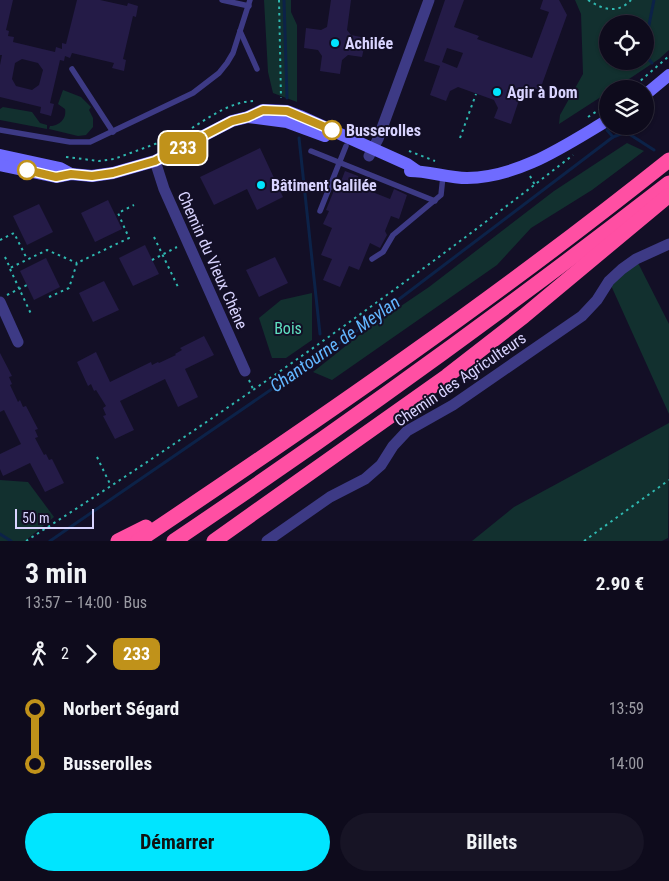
<!DOCTYPE html>
<html lang="fr">
<head>
<meta charset="utf-8">
<style>
  body { margin:0; font-family:"Roboto Condensed",sans-serif; background:#171425; color:#f1f3f6; height:100vh; display:flex; flex-direction:column; font-size:19px; white-space:nowrap }
  * { box-sizing:border-box; margin:0 }
  p { font-size:16px; color:#9b9ba3 }
  .icon { flex:none; width:28px; height:28px; fill:none; stroke:currentColor; stroke-width:2; stroke-linecap:round; stroke-linejoin:round }
  .map { position:relative; height:541px; overflow:hidden }
  .drawer { display:flex; flex-direction:column; background:#0e0b1c; flex:1 }
  .drawer>* { flex:none }
  .badge { padding:0 10px; border-radius:8px; font-size:18px; line-height:32px }
  .buttons { position:absolute; left:599px; top:15px; display:grid; gap:10px }
  .buttons a { display:grid; place-items:center; width:55px; height:55px; border-radius:50%; background:#0e0b1c; box-shadow:0 1px 4px #0004,0 0 0 1px #2e2b3b; font-size:25px }
  .scale { position:absolute; left:15px; bottom:12px; width:79px; box-sizing:border-box; padding-left:5px; border:2px solid #d9d4ff; border-top:0; font-size:14px; line-height:18px; white-space:nowrap; color:#d9d4ff; -webkit-text-stroke:4px #130f26; paint-order:stroke }
  .map>.badge { position:absolute; translate:-50% -50%; box-shadow:0 0 0 2px #fff }
  .legs { display:flex; align-items:center; gap:8px; height:55px; padding:0 25px; font-size:16px }
  .legs p { margin-inline-start:auto }
  .head { display:flex; align-items:center; justify-content:space-between; height:85px; padding:0 25px }
  h1 { font-size:28px; font-weight:700; line-height:38px }
  .primary-button { display:flex; gap:10px; margin-top:auto; padding:10px 25px }
  .primary-button a { flex:1; height:58px; border-radius:30px; background:#00e5ff; color:#111; font-size:20px; font-weight:700; line-height:58px; text-align:center }
  .primary-button a+a { background:#171425; color:#f1f3f6 }
  ul { padding:0 25px; list-style:none }
  li { display:flex; align-items:center; gap:18px; height:55px; font-size:19px }
  li i { display:grid; place-items:center; width:8px; height:100%; margin:0 6px; background:currentColor }
  li i::after { content:''; width:12px; height:12px; margin:-6px; border:4px solid; border-radius:50%; background:#0e0b1c }
  li p { margin-inline-start:auto }
  li:first-child i { background:linear-gradient(#0000 50%,currentColor 0) }
  li:last-child i { background:linear-gradient(currentColor 50%,#0000 0) }
  .map>svg:first-child { display:block }
  .green { fill:#12302f; fill-rule:evenodd }
  .lines { fill:none; stroke-linecap:round; stroke-linejoin:round }
  .stream { stroke:#0c2248; stroke-width:3 }
  .building { fill:#241b47; fill-rule:evenodd }
  .path { stroke:#2fb8b0; stroke-width:2; stroke-dasharray:2.5 4; stroke-linecap:butt }
  .lane { stroke:#3d3a85; stroke-width:5.5 }
  .street { stroke:#3d3a85; stroke-width:11 }
  .secondary { stroke:#6f6bff; stroke-width:12 }
  .highway { stroke:#ff4fa3; stroke-width:15 }
  .line-1-casing { stroke:#fff; stroke-width:11 }
  .line-1 { stroke:#c0921a; stroke-width:8 }
  .poi-dot { fill:#00e5ff; stroke:#130f26; stroke-width:2 }
  .stop-1-dot { fill:#fff; stroke:#c0921a; stroke-width:2.5 }
  .labels { text-anchor:middle; stroke-width:4; stroke-linejoin:round; paint-order:stroke }
  .poi-label { font-size:16px; font-weight:bold; fill:#d9d4ff; stroke:#130f26; text-anchor:start }
  .stop-label { font-size:16px; font-weight:bold; fill:#d9d4ff; stroke:#130f26; text-anchor:start }
  .street-label { font-size:16px; fill:#d9d4ff; stroke:#130f26 }
  .park-label { font-size:16px; fill:#5fe0c0; stroke:#130f26 }
  .water-label { font-size:18px; font-style:italic; fill:#62b6ff; stroke:#130f26 }
</style>
</head>
<body>
<div class="map">
<svg width="669" height="541" viewBox="0 0 669 541">
  <rect width="100%" height="100%" fill="#130f26"/>
  <g class="green">
    <polygon points="264,0 291,0 291,12 297,25 297,102 273,93 268,72"/>
    <path d="M575,0h94v50l-10,9 -45,30h-6l-1,4 -48,31 1,-9 23,-41 -2,-60zM608,24h37v37h-37z"/>
    <path d="M63,90l18,7 10,10 -2,3 4,8v9l-7,8 -8,1 -29,-7 1,-3c9,0 17,-7 15,-17l-7,-5z"/>
    <polygon points="3,107 32,112 40,123 47,125 47,129 0,120 0,109"/>
    <polygon points="627,143 644,151 592,190 531,228 497,265 332,380 313,372 367,329 429,287 554,191"/>
    <polygon points="636,259 669,324 669,414 609,281"/>
    <polygon points="312,293 312,340 286,358 272,358 259,318 281,300"/>
    <polygon points="669,423 668,538 662,541 472,541 514,507"/>
    <polygon points="0,480 28,482 54,517 25,541 0,541"/>
  </g>
  <g class="lines">
    <g class="stream">
      <polyline points="284,0 287,98"/>
      <polyline points="645,45 654,0"/>
      <polyline points="645,55 652,63"/>
      <polyline points="607,130 613,137"/>
      <polyline points="299,138 320,334"/>
      <polyline points="0,534 11,541"/>
      <polyline points="50,541 361,328 613,137 626,132 654,150"/>
    </g>
  </g>
  <g class="building">
    <path d="M0,0h13l-7,30 3,1 -1,5 6,1 -1,5 42,10 1,-5 6,2v-6l4,1 11,-44h23l27,6 1,-3 10,3 -2,11 -3,-1 -10,43 3,1 -2,11 -12,-3 2,-5 -42,-10 -2,5 -5,-2 -1,5 -4,-1 -10,43 4,1 -3,12 -11,-3 1,-6 -41,-10v-32l2,-10h-2zM22,59l16,4 5,7 -4,15 -7,5 -16,-4 -4,-7 3,-16z"/>
    <polygon points="331,0 351,0 347,30 351,35 366,38 362,57 348,55 342,60 340,74 320,71 322,56 318,50 304,48 306,28 321,30 327,27"/>
    <path d="M445,0h19l-10,27 25,9 -2,3 55,19 17,-46 -9,-3 3,-9h16l8,15 -26,72 -14,6 -5,-2 -11,33 -17,-6 4,-10 -4,-8 -36,-13 -8,4 -4,10 -16,-6 10,-29 -16,-5zM447,48l16,5 -6,15 -15,-6z"/>
    <polygon points="260,148 283,197 257,210 247,189 214,205 200,177"/>
    <polygon points="345,171 358,176 361,183 368,180 375,193 390,199 394,189 407,195 399,219 391,216 385,231 387,235 380,248 370,243 359,270 349,266 340,287 323,280 332,259 321,255 332,228 323,224 329,211 326,210 337,183 340,184"/>
    <polygon points="108,200 122,229 95,242 81,213"/>
    <polygon points="39,204 53,232 27,245 13,216"/>
    <polygon points="145,245 159,274 133,286 119,258"/>
    <polygon points="275,257 288,283 259,297 246,270"/>
    <polygon points="46,258 60,287 34,300 20,271"/>
    <polygon points="104,281 119,310 93,322 79,293"/>
    <polygon points="204,336 214,355 185,369 198,397 178,407 165,379 120,401 134,430 115,439 103,416 106,415 103,408 106,406 96,390 94,391 91,384 88,386 77,362 96,352 110,382 151,362 152,365 158,362 159,363 176,355 175,354 182,350 180,348"/>
    <polygon points="0,353 12,376 9,377 12,384 10,385 18,402 20,400 23,407 26,406 38,429 35,430 38,437 35,438 44,455 46,454 49,460 52,459 64,483 45,492 30,463 3,476 0,469 0,454 21,444 4,410 0,412"/>
  </g>
  <g class="lines">
    <g class="path">
      <polyline points="279,0 281,98"/>
      <path d="M588,0c15,10 30,14 43,0"/>
      <polyline points="631,89 669,56"/>
      <polyline points="588,117 608,104"/>
      <path d="M192,128c19,-12 39,-26 61,-27"/>
      <polyline points="460,138 476,94"/>
      <polyline points="409,151 435,161"/>
      <polyline points="66,157 99,161 114,159 177,136"/>
      <polyline points="530,176 535,185"/>
      <polyline points="154,237 178,287"/>
      <polyline points="0,240 14,233 27,259"/>
      <polyline points="5,257 10,268 47,250 77,263"/>
      <polyline points="152,260 177,247"/>
      <polyline points="10,269 32,316"/>
      <polyline points="7,295 27,285"/>
      <polyline points="49,297 69,288 77,263 129,238 118,213 134,205"/>
      <polyline points="249,380 253,389"/>
      <polyline points="97,457 111,486"/>
      <path d="M26,541c188,-120 371,-249 547,-386"/>
      <polyline points="584,541 669,480"/>
    </g>
    <g class="lane">
      <polyline points="222,0 249,6"/>
      <polyline points="240,31 257,69"/>
      <polyline points="72,69 113,132"/>
      <polyline points="0,130 70,142 90,142 193,93 219,73 227,63 233,53 250,0"/>
      <polyline points="311,151 435,201"/>
      <polyline points="320,211 346,146"/>
      <polyline points="372,259 383,252 393,235 441,195 443,176"/>
    </g>
    <g class="street">
      <polyline points="369,156 378,139 429,0"/>
      <polyline points="155,161 164,189 245,371"/>
      <polyline points="0,302 18,342"/>
      <polyline points="267,541 330,497 365,479 381,465 393,446 407,431 453,405 582,316 597,300 609,281 622,269 636,259 669,244"/>
    </g>
    <g class="secondary">
      <polyline points="645,95 669,75"/>
      <polyline points="248,117 287,122 325,136"/>
      <polyline points="0,155 60,168 71,174"/>
      <polyline points="0,165 56,177 71,174 92,176 113,173 155,161 232,121 248,117 263,110 287,111 300,116 407,164 417,171"/>
      <path d="M410,171c19,0 38,7 57,7 53,-1 97,-32 141,-58"/>
    </g>
    <g class="highway">
      <polyline points="118,541 146,527"/>
      <path d="M138,541c181,-121 361,-245 531,-381"/>
      <path d="M174,541c169,-114 334,-233 495,-358"/>
      <polyline points="214,541 447,376 524,316 668,196"/>
    </g>
  </g>
  <g class="lines">
    <g class="line-1-casing">
      <polyline id="line-1" points="27,170 56,177 71,174 92,176 113,173 155,161 232,121 248,117 263,110 287,111 332,130"/>
    </g>
    <use href="#line-1" class="line-1"/>
  </g>
  <g class="poi-dot">
    <circle cx="335" cy="43" r="5"/>
    <circle cx="497" cy="92" r="5"/>
    <circle cx="261" cy="185" r="5"/>
  </g>
  <g class="stop-1-dot">
    <circle cx="332" cy="130" r="9"/>
    <circle cx="27" cy="170" r="9"/>
  </g>
  <g class="labels">
    <g class="poi-label">
      <text x="345" y="49">Achilée</text>
      <text x="507" y="98">Agir à Dom</text>
      <text x="271" y="191">Bâtiment Galilée</text>
    </g>
    <g class="stop-label">
      <text x="346" y="136">Busserolles</text>
    </g>
    <g class="street-label">
      <text transform="translate(213 260) rotate(66)" y="6">Chemin du Vieux Chêne</text>
      <text transform="translate(460 379) rotate(-34)" y="6">Chemin des Agriculteurs</text>
    </g>
    <g class="park-label">
      <text x="288" y="334">Bois</text>
    </g>
    <g class="water-label">
      <text transform="translate(335 344) rotate(-35)" y="6">Chantourne de Meylan</text>
    </g>
  </g>
</svg>
<div class="buttons">
<a><svg class="icon" aria-label="locate" viewBox="0 0 24 24"><circle cx="12" cy="12" r="6"/><path d="M12 2v4M12 18v4M2 12h4M18 12h4"/></svg></a>
<a><svg class="icon" aria-label="layers" viewBox="0 0 24 24"><path d="M12 4l9 5-9 5-9-5zM3 14l9 5 9-5"/></svg></a>
</div>
<div class="scale">50 m</div>
<b class="badge" style="left:183px;top:148px;background:#c0921a;color:#fff">233</b>
</div>
<section class="drawer">
<div class="head"><div><h1>3 min</h1><p>13:57 – 14:00 · Bus</p></div><b>2.90 €</b></div>
<div class="legs"><svg class="icon" aria-label="walk" viewBox="0 0 24 24"><circle cx="13" cy="4" r="2"/><path d="M13 8l-2 6 4 7M11 14l-3 7M7 12l3-4h3l4 4"/></svg>2<svg class="icon" aria-label="forward" viewBox="0 0 24 24"><path d="M9 5l7 7-7 7"/></svg><b class="badge" style="background:#c0921a;color:#fff">233</b></div>
<ul>
<li><i style="color:#c0921a"></i><b>Norbert Ségard</b><p>13:59</p></li>
<li><i style="color:#c0921a"></i><b>Busserolles</b><p>14:00</p></li>
</ul>
<div class="primary-button"><a>Démarrer</a><a>Billets</a></div>
</section>
</body>
</html>
